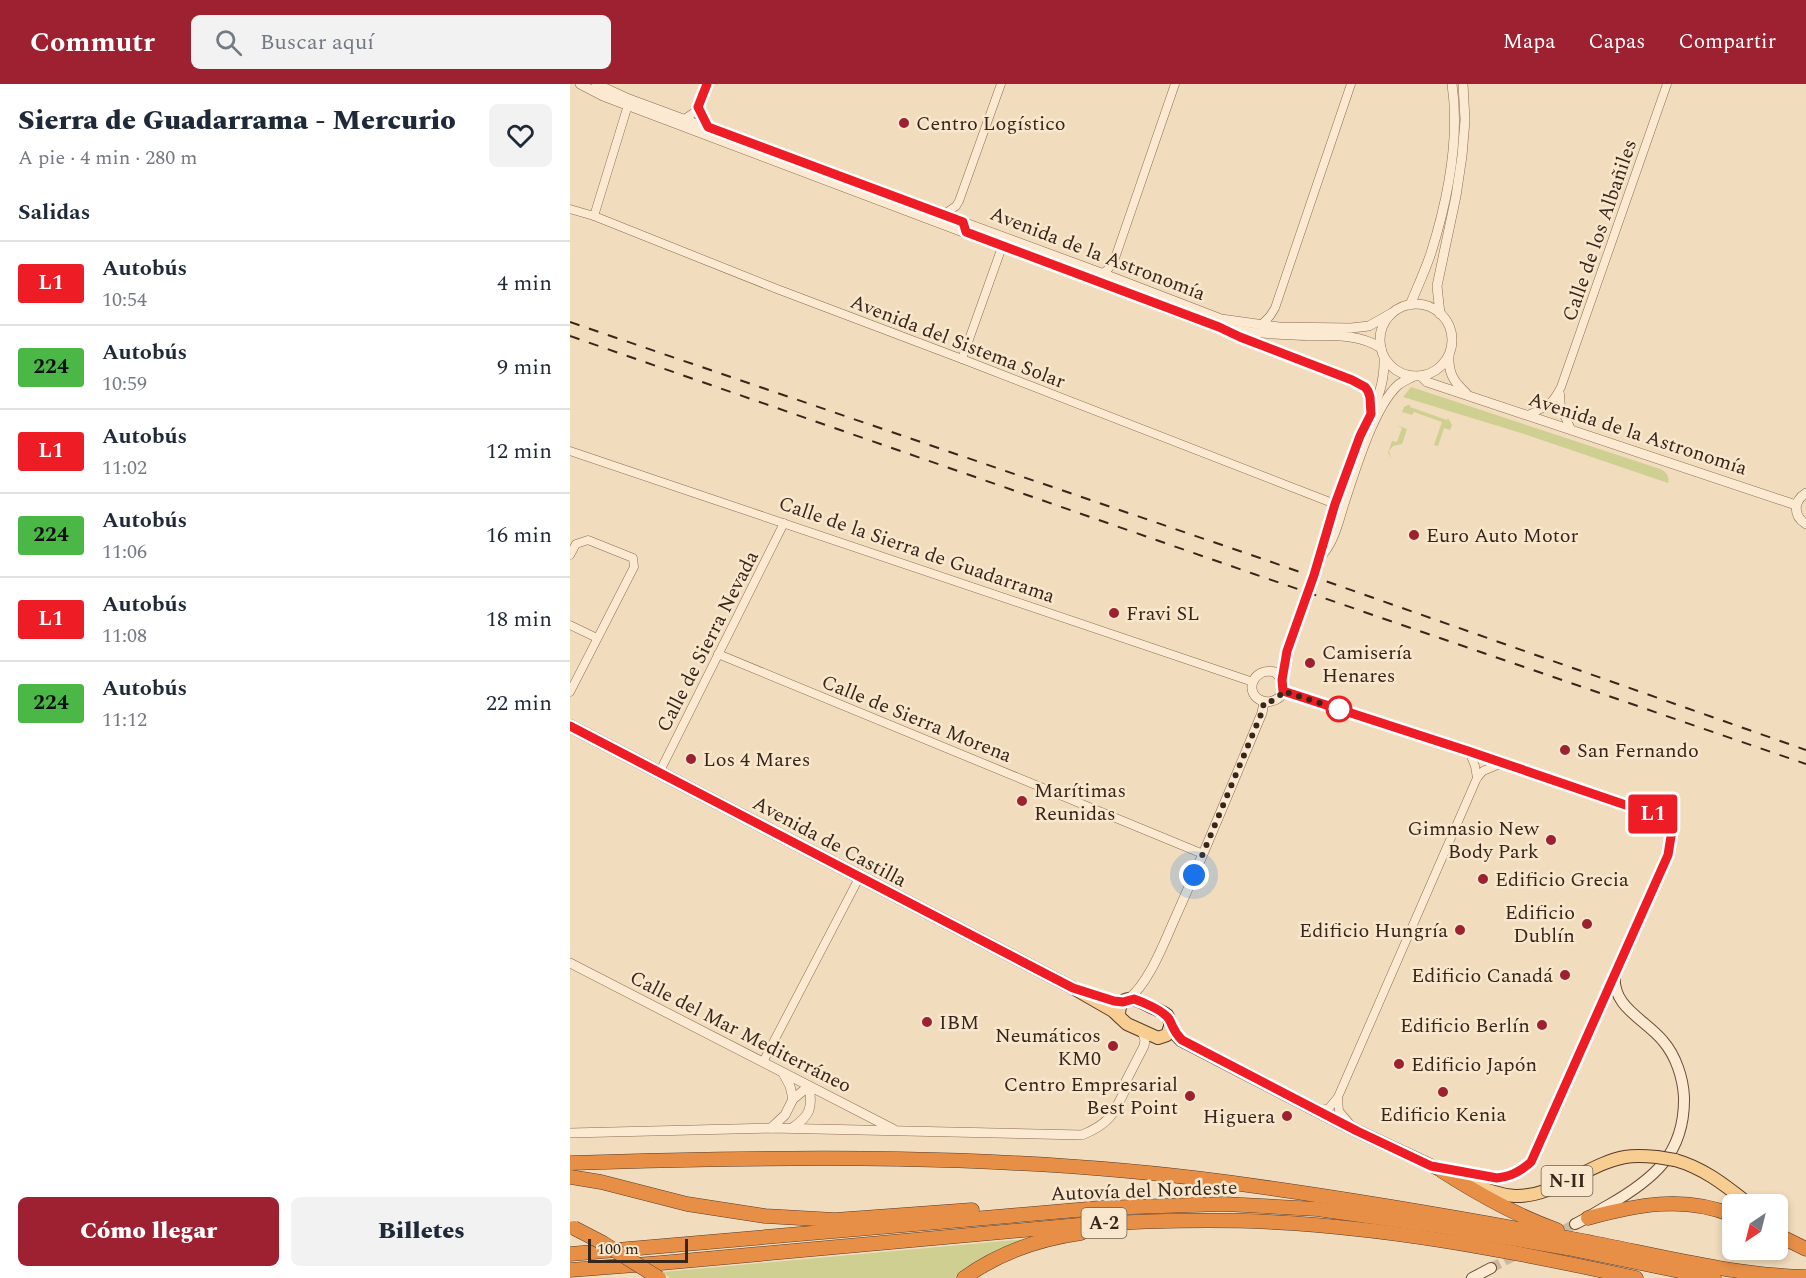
<!DOCTYPE html>
<html lang="es">
<head>
<meta charset="utf-8">
<style>
  body { margin:0; font-family:Spectral,serif; background:#f2f2f3; color:#1f2937; height:100vh; display:flex; flex-direction:column; font-size:22px; white-space:nowrap }
  * { box-sizing:border-box; margin:0 }
  p { font-size:20px; color:#747a83 }
  .icon { flex:none; width:33px; height:33px; fill:none; stroke:currentColor; stroke-width:2; stroke-linecap:round; stroke-linejoin:round }
  .map { position:relative; flex:1; overflow:hidden }
  .sheet { display:flex; flex-direction:column; background:#fff; width:570px }
  .sheet>* { flex:none }
  .badge { padding:0 12px; border-radius:4px; font-size:21px; line-height:39px }
  .needle { width:39px; rotate:215deg }
  .controls { position:absolute; left:1152px; top:1110px; display:grid; gap:12px }
  .controls a { display:grid; place-items:center; width:66px; height:66px; border-radius:9px; background:#fff; box-shadow:0 3px 9px #0003; font-size:30px }
  .scale { position:absolute; left:18px; bottom:15px; width:100px; box-sizing:border-box; padding-left:6px; border:3px solid #38261b; border-top:0; font-size:16px; line-height:21px; white-space:nowrap; color:#38261b; -webkit-text-stroke:4px #f8e7cd; paint-order:stroke }
  .you { position:absolute; width:30px; height:30px; margin:-15px; border:4px solid #fff; border-radius:50%; background:#1a73e8; box-shadow:0 0 0 9px #1a73e833 }
  .map>.badge { position:absolute; translate:-50% -50%; box-shadow:0 0 0 3px #fff }
  h2 { padding:0 18px; font-size:22px; line-height:54px }
  .round { display:grid; place-items:center; flex:none; width:63px; height:63px; border-radius:9px; background:#f2f2f3 }
  .headline { display:flex; align-items:center; justify-content:space-between; height:102px; padding:0 18px }
  h1 { font-size:28px; font-weight:800; line-height:45px }
  .cta { display:flex; gap:12px; margin-top:auto; padding:12px 18px }
  .cta a { flex:1; height:69px; border-radius:9px; background:#9d2130; color:#fff; font-size:24px; font-weight:800; line-height:69px; text-align:center }
  .cta a+a { background:#f2f2f3; color:#1f2937 }
  ul { padding:0; list-style:none }
  li { display:flex; align-items:center; gap:18px; height:84px; padding:0 18px; border-top:2px solid #e0e1e3 }
  li div { flex:1 }
  li b { display:block; font-size:22px }
  li em { font-style:normal }
  li .badge { min-width:66px; font-weight:700; text-align:center }
  header { display:flex; align-items:center; gap:36px; box-sizing:border-box; height:84px; padding:0 30px; background:#9d2130; color:#fff }
  header strong { font-size:28px }
  nav { display:flex; gap:33px; margin-inline-start:auto; font-size:21px }
  .search { width:420px; height:54px; background:#f2f2f3; display:flex; align-items:center; gap:15px; box-sizing:border-box; padding:0 21px; border-radius:9px; color:#747a83; font-size:22px }
  main { display:flex; flex:1; min-height:0 }
  .map>svg:first-child { display:block }
  .green { fill:#cfcf91 }
  .lines { fill:none; stroke-linecap:round; stroke-linejoin:round }
  .secondary-tunnel { stroke:#ccb89d; stroke-width:10; stroke-dasharray:10 5; stroke-linecap:butt }
  .minor-casing { stroke:#8a6b55; stroke-width:9 }
  .tertiary-casing { stroke:#8a6b55; stroke-width:10 }
  .secondary-casing { stroke:#6b4c39; stroke-width:12 }
  .primary-casing { stroke:#573a2a; stroke-width:14 }
  .motorway-casing { stroke:#573a2a; stroke-width:15 }
  .minor { stroke:#fbead1; stroke-width:8 }
  .tertiary { stroke:#fbead1; stroke-width:9 }
  .secondary { stroke:#fbead1; stroke-width:10 }
  .primary { stroke:#f8cd91; stroke-width:12 }
  .motorway { stroke:#e78f47; stroke-width:14 }
  .rail { stroke:#38261b; stroke-width:2; stroke-dasharray:10 10; stroke-linecap:butt }
  .tertiary-bridge-casing { stroke:#8a6b55; stroke-width:10; stroke-linecap:butt }
  .primary-bridge-casing { stroke:#573a2a; stroke-width:14; stroke-linecap:butt }
  .motorway-bridge-casing { stroke:#573a2a; stroke-width:15; stroke-linecap:butt }
  .tertiary-bridge { stroke:#fbead1; stroke-width:9 }
  .primary-bridge { stroke:#f8cd91; stroke-width:12 }
  .motorway-bridge { stroke:#e78f47; stroke-width:14 }
  .line-casing { stroke:#fff; stroke-width:14 }
  .line { stroke:#ee1c25; stroke-width:9 }
  .walk { stroke:#38261b; stroke-width:6; stroke-dasharray:0 10.8 }
  .poi-dot { fill:#9d2130; stroke:#f8e7cd; stroke-width:2 }
  .stop-dot { fill:#fff; stroke:#ee1c25; stroke-width:3 }
  .labels { text-anchor:middle; stroke-width:5; stroke-linejoin:round; paint-order:stroke }
  .shield { fill:#f8e7cd; stroke:#726050; stroke-width:1.5 }
  .shield-label { font-size:18px; font-weight:bold; fill:#38261b }
  .poi-label { font-size:20px; fill:#38261b; stroke:#f8e7cd; text-anchor:start }
  .street-label { font-size:20px; fill:#38261b; stroke:#f8e7cd }
</style>
</head>
<body>
<header>
<strong>Commutr</strong>
<div class="search"><svg class="icon" aria-label="search" viewBox="0 0 24 24"><circle cx="10" cy="10" r="6"/><path d="M15 15l6 6"/></svg>Buscar aquí</div>
<nav><a>Mapa</a><a>Capas</a><a>Compartir</a></nav>
</header>
<main>
<section class="sheet">
<div class="headline"><div><h1>Sierra de Guadarrama - Mercurio</h1><p>A pie · 4 min · 280 m</p></div><a class="round"><svg class="icon" aria-label="heart" viewBox="0 0 24 24"><path d="M12 20l-8-8c-3-5 5-10 8-4 3-6 11-1 8 4z"/></svg></a></div>
<h2>Salidas</h2>
<ul>
<li><span class="badge" style="background:#ee1c25;color:#fff">L1</span><div><b>Autobús</b><p>10:54</p></div><em>4 min</em></li>
<li><span class="badge" style="background:#4ab747;color:#111">224</span><div><b>Autobús</b><p>10:59</p></div><em>9 min</em></li>
<li><span class="badge" style="background:#ee1c25;color:#fff">L1</span><div><b>Autobús</b><p>11:02</p></div><em>12 min</em></li>
<li><span class="badge" style="background:#4ab747;color:#111">224</span><div><b>Autobús</b><p>11:06</p></div><em>16 min</em></li>
<li><span class="badge" style="background:#ee1c25;color:#fff">L1</span><div><b>Autobús</b><p>11:08</p></div><em>18 min</em></li>
<li><span class="badge" style="background:#4ab747;color:#111">224</span><div><b>Autobús</b><p>11:12</p></div><em>22 min</em></li>
</ul>
<div class="cta"><a>Cómo llegar</a><a>Billetes</a></div>
</section>
<div class="map">
<svg width="1236" height="1194" viewBox="0 0 1236 1194">
  <rect width="100%" height="100%" fill="#f1dcbd"/>
  <g class="green">
    <path d="M841,303l249,82c6,3 10,7 8,14l-147,-50 -118,-36z"/>
    <polygon points="838,321 840,321 840,323 877,336 878,334 882,341 880,346 874,344 868,362 864,361 872,338 844,328 842,331 832,328 834,323"/>
    <polygon points="827,341 837,345 832,360 823,362 819,367 821,374 818,369 822,357 827,358 832,344"/>
    <polygon points="467,1154 406,1181 385,1194 100,1194 93,1188"/>
  </g>
  <g class="lines">
    <g class="secondary-tunnel">
      <polyline points="981,1153 1005,1140"/>
      <polyline points="921,1184 951,1168"/>
    </g>
    <g class="minor-casing">
      <g id="minor">
        <polyline points="128,23 138,43"/>
        <polyline points="112,37 126,27 137,0"/>
        <polyline points="0,125 24,132 207,205 392,275 765,420"/>
        <polyline points="373,131 386,122 389,117 431,0"/>
        <polyline points="24,132 58,21 56,16"/>
        <path d="M516,193c14,1 21,-5 28,-16l61,-177"/>
        <polyline points="691,241 700,232 705,224 781,0"/>
        <polyline points="392,275 432,163 431,157"/>
        <polyline points="990,310 991,325 1001,345"/>
        <path d="M958,331c18,-8 24,-10 33,-28l106,-303"/>
        <polyline points="0,367 683,598"/>
        <polyline points="0,471 6,460 18,456 63,474 64,483 0,608"/>
        <polyline points="0,541 27,554"/>
        <polyline points="148,570 633,770"/>
        <polyline points="899,667 905,682 907,694"/>
        <polyline points="89,689 214,439"/>
        <polyline points="193,978 289,794"/>
        <polyline points="768,1015 769,1027 780,1040"/>
        <polyline points="747,1027 759,1024 768,1013 907,694 913,687 932,679"/>
        <path d="M874,1084l54,9c12,0 23,-6 33,-15l83,-187"/>
      </g>
    </g>
    <g class="tertiary-casing">
      <g id="tertiary">
        <path d="M10,0l23,12 598,226c30,9 62,12 93,13 29,2 61,-4 87,13"/>
        <polyline points="26,0 59,15 534,190 651,235 709,243 781,244 799,242 822,229"/>
        <circle cx="846" cy="256" r="36"/>
        <path d="M840,221c7,-17 15,-34 21,-52 16,-51 29,-115 21,-169"/>
        <polyline points="870,230 867,202 886,112 892,72 895,36 893,0"/>
        <path d="M879,272c-1,17 5,26 17,37"/>
        <polyline points="851,292 857,298 1226,421"/>
        <path d="M1236,409c-13,8 -13,23 0,31"/>
        <path d="M753,470c11,-14 15,-30 20,-47 11,-33 30,-99 55,-122 5,-4 11,-6 16,-9"/>
        <path d="M749,475c12,-41 24,-83 41,-123 12,-29 25,-44 24,-78"/>
        <path d="M712,596l-7,-8c-23,-6 -32,23 -12,29 5,2 12,0 17,-4 6,-7 2,-19 3,-27 3,-22 12,-42 20,-62"/>
        <polyline points="713,607 899,667 1082,730 1095,738 1102,746 1098,770 1045,890"/>
        <polyline points="0,879 323,1045"/>
        <path d="M558,915c21,-15 37,-59 48,-83 30,-67 58,-136 86,-203l2,-11"/>
        <polyline points="213,989 220,1002 223,1015"/>
        <path d="M201,1044l14,-13 8,-16 16,-13c4,22 1,30 -17,42"/>
        <path d="M0,1049l201,-5 311,7c29,-12 32,-22 45,-49l-1,-5 18,-35 1,-6 -3,-9"/>
      </g>
    </g>
    <g class="secondary-casing">
      <g id="secondary">
        <path d="M1005,1140c11,-5 21,-12 32,-18 46,-26 78,-52 77,-109 -1,-19 -8,-41 -21,-56 -18,-22 -52,-34 -48,-67"/>
        <polyline points="902,1194 921,1184"/>
      </g>
    </g>
    <g class="primary-casing">
      <g id="primary">
        <polyline points="0,642 503,904 543,927 557,940 588,954 597,951 601,940"/>
        <path d="M549,932c0,-24 16,-18 30,-10 6,3 13,5 18,9 3,4 3,9 5,14 2,4 6,8 9,11l176,91 92,43"/>
        <path d="M1105,1076c29,8 51,26 74,44"/>
        <path d="M900,1099c15,6 29,12 45,13 40,1 72,-32 110,-39 10,-2 22,-1 32,0"/>
      </g>
    </g>
    <g class="motorway-casing">
      <g id="motorway">
        <path d="M0,1079c220,-7 438,-10 656,19 118,16 235,36 352,58 75,14 151,35 228,37"/>
        <path d="M872,1087c36,23 75,45 115,59"/>
        <polyline points="0,1093 31,1098 117,1120 195,1132 265,1136 402,1126"/>
        <path d="M1018,1134c48,-13 96,-23 144,-3"/>
        <polyline points="1208,1151 1236,1165"/>
        <polyline points="0,1170 530,1124 654,1120 747,1125 869,1142 997,1164 1144,1194"/>
        <path d="M0,1186l91,-7 418,-38c79,-5 159,-7 237,0 108,9 215,30 320,53"/>
        <path d="M394,1194c36,-26 74,-39 117,-45"/>
      </g>
    </g>
    <use href="#minor" class="minor"/>
    <use href="#tertiary" class="tertiary"/>
    <use href="#secondary" class="secondary"/>
    <use href="#primary" class="primary"/>
    <use href="#motorway" class="motorway"/>
    <g class="rail">
      <polyline points="0,238 690,474 1236,666"/>
      <polyline points="0,252 684,490 1236,680"/>
    </g>
    <g class="tertiary-bridge-casing">
      <polyline id="tertiary-bridge" points="733,524 749,475"/>
    </g>
    <g class="primary-bridge-casing">
      <polyline id="primary-bridge" points="1087,1073 1105,1076"/>
    </g>
    <g class="motorway-bridge-casing">
      <polyline id="motorway-bridge" points="4,1144 33,1159 89,1194"/>
    </g>
    <use href="#tertiary-bridge" class="tertiary-bridge"/>
    <use href="#primary-bridge" class="primary-bridge"/>
    <use href="#motorway-bridge" class="motorway-bridge"/>
  </g>
  <g class="lines">
    <g class="line-casing">
      <path id="line" d="M0,642l503,262 41,13 9,1 11,-3c9,3 30,12 35,20 5,9 4,12 13,21l175,91 74,35 66,12c13,-1 24,-7 34,-16l137,-307 4,-25 -7,-8 -13,-8 -184,-63 -185,-60 -1,-11 5,-29 27,-76 21,-71 25,-68 11,-22 -1,-17 -2,-6 -3,-4 -13,-7 -112,-43 -21,-10 -253,-95 -3,-10 -255,-95 -10,-20 9,-23"/>
    </g>
    <use href="#line" class="line"/>
    <path class="walk" d="M624,791l68,-163 2,-10c9,0 14,-3 19,-11l61,20 -5,-2"/>
  </g>
  <g class="poi-dot">
    <circle cx="334" cy="39" r="6"/>
    <circle cx="844" cy="451" r="6"/>
    <circle cx="544" cy="529" r="6"/>
    <circle cx="740" cy="579" r="6"/>
    <circle cx="995" cy="666" r="6"/>
    <circle cx="121" cy="675" r="6"/>
    <circle cx="452" cy="717" r="6"/>
    <circle cx="981" cy="756" r="6"/>
    <circle cx="913" cy="795" r="6"/>
    <circle cx="1017" cy="840" r="6"/>
    <circle cx="890" cy="846" r="6"/>
    <circle cx="995" cy="891" r="6"/>
    <circle cx="357" cy="938" r="6"/>
    <circle cx="972" cy="941" r="6"/>
    <circle cx="543" cy="962" r="6"/>
    <circle cx="829" cy="980" r="6"/>
    <circle cx="873" cy="1008" r="6"/>
    <circle cx="620" cy="1012" r="6"/>
    <circle cx="717" cy="1032" r="6"/>
  </g>
  <circle class="stop-dot" cx="769" cy="625" r="12"/>
  <g class="labels">
    <g class="shield">
      <rect x="971.5" y="1082" width="51" height="30" rx="4.5"/>
      <rect x="511.5" y="1124" width="45" height="30" rx="4.5"/>
    </g>
    <g class="shield-label">
      <text x="997" y="1103">N-II</text>
      <text x="534" y="1145">A-2</text>
    </g>
    <g class="poi-label">
      <text x="346" y="46">Centro Logístico</text>
      <text x="856" y="458">Euro Auto Motor</text>
      <text x="556" y="536">Fravi SL</text>
      <text x="752" y="575">Camisería<tspan x="752" dy="23">Henares</tspan></text>
      <text x="1007" y="673">San Fernando</text>
      <text x="133" y="682">Los 4 Mares</text>
      <text x="464" y="713">Marítimas<tspan x="464" dy="23">Reunidas</tspan></text>
      <text x="969" y="751" text-anchor="end">Gimnasio New<tspan x="969" dy="23">Body Park</tspan></text>
      <text x="925" y="802">Edificio Grecia</text>
      <text x="1005" y="835" text-anchor="end">Edificio<tspan x="1005" dy="23">Dublín</tspan></text>
      <text x="878" y="853" text-anchor="end">Edificio Hungría</text>
      <text x="983" y="898" text-anchor="end">Edificio Canadá</text>
      <text x="369" y="945">IBM</text>
      <text x="960" y="948" text-anchor="end">Edificio Berlín</text>
      <text x="531" y="958" text-anchor="end">Neumáticos<tspan x="531" dy="23">KM0</tspan></text>
      <text x="841" y="987">Edificio Japón</text>
      <text x="608" y="1007" text-anchor="end">Centro Empresarial<tspan x="608" dy="23">Best Point</tspan></text>
      <text x="873" y="1037" text-anchor="middle">Edificio Kenia</text>
      <text x="705" y="1039" text-anchor="end">Higuera</text>
    </g>
    <g class="street-label">
      <text transform="translate(1029 146) rotate(-71)" y="7">Calle de los Albañiles</text>
      <text transform="translate(528 169) rotate(21)" y="7">Avenida de la Astronomía</text>
      <text transform="translate(388 257) rotate(21)" y="7">Avenida del Sistema Solar</text>
      <text transform="translate(1068 349) rotate(18)" y="7">Avenida de la Astronomía</text>
      <text transform="translate(347 465) rotate(19)" y="7">Calle de la Sierra de Guadarrama</text>
      <text transform="translate(137 557) rotate(-63)" y="7">Calle de Sierra Nevada</text>
      <text transform="translate(347 634) rotate(22)" y="7">Calle de Sierra Morena</text>
      <text transform="translate(260 757) rotate(28)" y="7">Avenida de Castilla</text>
      <text transform="translate(171 947) rotate(27)" y="7">Calle del Mar Mediterráneo</text>
      <text transform="translate(574 1106) rotate(-2)" y="7">Autovía del Nordeste</text>
    </g>
  </g>
</svg>
<div class="controls">
<a><svg class="needle" viewBox="-14 -14 28 28"><path d="M0-13l5 13h-10z" fill="#e53935"/><path d="M0 13l5-13h-10z" fill="#747a83"/></svg></a>
</div>
<div class="scale">100 m</div>
<div class="you" style="left:624px;top:791px"></div>
<b class="badge" style="left:1083px;top:730px;background:#ee1c25;color:#fff">L1</b>
</div>
</main>
</body>
</html>
